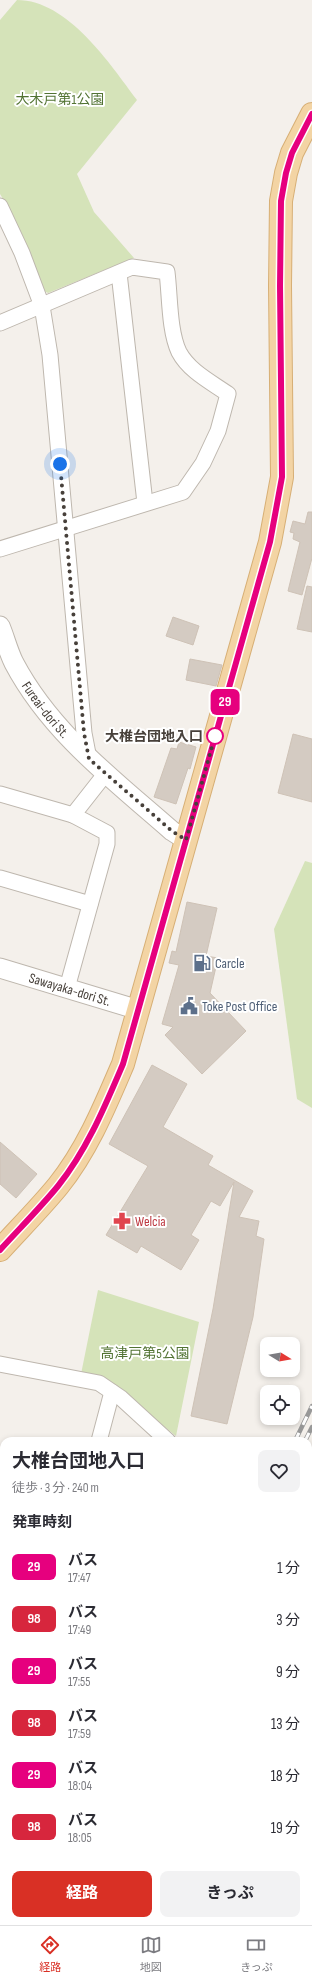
<!DOCTYPE html>
<html lang="ja">
<head>
<meta charset="utf-8">
<style>
  body { margin:0; font-family:"Sofia Sans Condensed","Noto Sans JP",sans-serif; background:#f2f2f3; color:#2b2b33; height:100vh; display:flex; flex-direction:column; font-size:15px; white-space:nowrap }
  * { box-sizing:border-box; margin:0 }
  p { font-size:13px; color:#7c7c81 }
  .icon { flex:none; width:22px; height:22px; fill:none; stroke:currentColor; stroke-width:2; stroke-linecap:round; stroke-linejoin:round }
  .map { position:relative; flex:1; overflow:hidden }
  .panel { position:absolute; left:0px; top:1437px; width:312px; height:488px; display:flex; flex-direction:column; background:#fff; border-radius:12px 12px 0 0; box-shadow:0 2px 6px #0003 }
  .panel>* { flex:none }
  .badge { padding:0 8px; border-radius:6px; font-size:14px; line-height:26px }
  .needle { width:26px; rotate:101deg }
  .controls { position:absolute; left:260px; top:1337px; display:grid; gap:8px }
  .controls a { display:grid; place-items:center; width:40px; height:40px; border-radius:8px; background:#fff; box-shadow:0 2px 6px #0003; font-size:20px }
  .you { position:absolute; width:20px; height:20px; margin:-10px; border:3px solid #fff; border-radius:50%; background:#1a73e8; box-shadow:0 0 0 6px #1a73e833 }
  .map>.badge { position:absolute; translate:-50% -50%; box-shadow:0 0 0 2px #fff }
  h2 { padding:0 12px; font-size:15px; line-height:36px }
  .round { display:grid; place-items:center; flex:none; width:42px; height:42px; border-radius:8px; background:#f2f2f3 }
  .summary { display:flex; align-items:center; justify-content:space-between; height:68px; padding:0 12px }
  h1 { font-size:19px; font-weight:700; line-height:30px }
  .cta { display:flex; gap:8px; margin-top:auto; padding:8px 12px }
  .cta a { flex:1; height:46px; border-radius:8px; background:#d93025; color:#fff; font-size:16px; font-weight:700; line-height:46px; text-align:center }
  .cta a+a { background:#f2f2f3; color:#2b2b33 }
  ul { padding:0; list-style:none }
  li { display:flex; align-items:center; gap:12px; height:52px; padding:0 12px }
  li div { flex:1 }
  li b { display:block; font-size:15px }
  li em { font-style:normal }
  li .badge { min-width:44px; font-weight:700; text-align:center }
  .tabs { display:flex; justify-content:space-around; align-items:center; height:56px; border-top:1px solid #e1e1e2; background:#fff; font-size:11px; color:#7c7c81 }
  .tabs a { display:grid; justify-items:center; gap:2px }
  .tabs .on { color:#d93025 }
  .map>svg:first-child { display:block }
  .green { fill:#d5e3b9 }
  .building { fill:#d4cbc2; stroke:#cec2b6 }
  .lines { fill:none; stroke-linecap:round; stroke-linejoin:round }
  .minor-casing { stroke:#beb7ae; stroke-width:17 }
  .tertiary-casing { stroke:#beb7ae; stroke-width:21 }
  .primary-casing { stroke:#d7af75; stroke-width:24 }
  .minor { stroke:#fff; stroke-width:15 }
  .tertiary { stroke:#fff; stroke-width:19 }
  .primary { stroke:#f3d4a4; stroke-width:22 }
  .rail-casing { stroke:#989898; stroke-width:4.5 }
  .rail { stroke:#fff; stroke-width:3; stroke-dasharray:9; stroke-linecap:butt }
  .line-casing { stroke:#fff; stroke-width:9 }
  .line { stroke:#e6007e; stroke-width:6 }
  .walk { stroke:#47403a; stroke-width:4; stroke-dasharray:0 7.2 }
  .stop-dot { fill:#fff; stroke:#e6007e; stroke-width:2 }
  .labels { text-anchor:middle; stroke-width:4; stroke-linejoin:round; paint-order:stroke }
  .park-label { font-size:14px; fill:#527333; stroke:#fff }
  .street-label { font-size:14px; fill:#47403a; stroke:#fff }
  .stop-label { font-size:14px; font-weight:bold; fill:#47403a; stroke:#fff; text-anchor:end }
  .service-label { font-size:14px; fill:#4e5e75; stroke:#fff; text-anchor:start }
  .health-label { font-size:14px; fill:#be3a42; stroke:#fff; text-anchor:start }
</style>
</head>
<body>
<div class="map">
<svg width="312" height="1925" viewBox="0 0 312 1925">
  <rect width="100%" height="100%" fill="#f4f0eb"/>
  <g class="green">
    <path d="M17,0c51,0 93,64 120,100l-60,74 17,38 40,46 -86,35 -6,-3 -34,-83 -8,-13v-174z"/>
    <polygon points="305,861 312,863 312,1108 297,1099 274,929"/>
    <polygon points="98,1290 199,1322 176,1436 106,1380 81,1374"/>
    <polygon points="81,1921 106,1921 99,1925 83,1925"/>
  </g>
  <g class="building">
    <polygon points="308,512 312,512 312,558 302,595 288,591 300,542 293,539 294,533 290,532 293,521 305,524"/>
    <polygon points="307,586 312,587 312,632 297,629"/>
    <polygon points="173,617 199,626 193,645 166,636"/>
    <polygon points="190,659 222,665 216,686 186,680"/>
    <polygon points="293,734 312,739 312,802 278,793"/>
    <polygon points="179,742 196,747 190,769 188,768 176,804 154,797 171,748 177,749"/>
    <polygon points="187,902 217,908 206,956 218,958 210,993 246,1031 202,1074 165,1035 173,1027 162,1024 179,965 169,963 172,951 176,952"/>
    <polygon points="152,1065 187,1084 163,1127 213,1156 208,1165 253,1191 239,1217 259,1221 256,1236 264,1239 253,1317 227,1424 191,1416 213,1309 234,1182 220,1206 211,1201 191,1235 199,1240 181,1270 141,1246 137,1253 106,1235 148,1166 109,1144"/>
    <polygon points="0,1142 37,1174 16,1198 0,1184"/>
  </g>
  <g class="lines">
    <g class="minor-casing">
      <g id="minor">
        <polyline points="0,206 22,253 42,306 50,355 84,733 89,759"/>
        <polyline points="119,273 145,503"/>
        <path d="M0,323l132,-56 35,5c3,24 2,59 12,80 10,19 32,30 49,42l-10,37 -15,32 -20,29 -183,57"/>
        <polyline points="0,794 73,815 106,773"/>
        <polyline points="0,878 90,904"/>
        <polyline points="67,988 107,844 107,833 73,815"/>
        <polyline points="0,1364 99,1383 121,1398 168,1441"/>
        <polyline points="99,1441 112,1392"/>
        <polyline points="0,1522 4,1523"/>
        <polyline points="308,1637 312,1654"/>
        <polyline points="0,1662 4,1663"/>
        <polyline points="308,1677 312,1672"/>
        <polyline points="0,1704 4,1717"/>
        <polyline points="0,1731 4,1722"/>
        <polyline points="244,1921 245,1925"/>
        <polyline points="77,1925 80,1921"/>
      </g>
    </g>
    <g class="tertiary-casing">
      <g id="tertiary">
        <path id="s1" d="M0,626c5,12 8,25 14,37 37,70 100,117 158,168l14,9"/>
        <path id="s2" d="M0,968l139,42"/>
        <polyline points="308,1854 312,1853"/>
        <polyline points="124,1925 133,1921"/>
      </g>
    </g>
    <g class="primary-casing">
      <path id="primary" d="M0,1250c19,-21 40,-42 58,-64 29,-36 47,-80 65,-122l147,-522 12,-65 -2,-191 1,-85 5,-28 6,-20 20,-39"/>
    </g>
    <use href="#minor" class="minor"/>
    <use href="#tertiary" class="tertiary"/>
    <use href="#primary" class="primary"/>
    <g class="rail-casing">
      <g id="rail">
        <polyline points="295,1441 312,1406"/>
        <polyline points="305,1441 312,1427"/>
        <polyline points="0,1902 4,1895"/>
        <polyline points="0,1915 4,1909"/>
      </g>
    </g>
    <use href="#rail" class="rail"/>
  </g>
  <g class="lines">
    <g class="line-casing">
      <path id="line" d="M0,1250c19,-21 40,-42 58,-64 29,-36 47,-80 65,-122l147,-522 12,-65 -2,-191 1,-85 5,-28 6,-20 20,-39"/>
    </g>
    <use href="#line" class="line"/>
    <polyline class="walk" points="60,464 84,733 89,759 172,831 186,840 215,736"/>
  </g>
  <defs>
    <g id="fuel-bare" transform="scale(1.38)"><path d="M-5.5-6h7V0h2V4h1.3V-2.5L3-4.5l.8-.8L6-3V5H2.5V1h-1V6h-7ZM-4.2-4.7v3.2H.2V-4.7Z" fill="#5c6f8a" stroke="#fff" stroke-width="2.5" paint-order="stroke"/></g>
    <g id="civic-bare" transform="scale(1.38)"><path d="M-.6-6.5H3V-4.5H.6V-3L4-1V1h2V6H-6V1h2V-1L-.6-3ZM-1.2 2.5V6h2.4V2.5Z" fill="#5c6f8a" stroke="#fff" stroke-width="2.5" paint-order="stroke"/></g>
    <g id="pharmacy-bare" transform="scale(1.38)"><path d="M-2-6h4v4h4v4h-4v4h-4v-4h-4v-4h4Z" fill="#e0444e" stroke="#fff" stroke-width="2.5" paint-order="stroke"/></g>
  </defs>
  <g fill-rule="evenodd">
    <use href="#fuel-bare" x="202" y="963"/>
    <use href="#civic-bare" x="189" y="1006"/>
    <use href="#pharmacy-bare" x="122" y="1221"/>
  </g>
  <circle class="stop-dot" cx="215" cy="736" r="8"/>
  <g class="labels">
    <g class="park-label">
      <text x="60" y="104">大木戸第1公園</text>
      <text x="145" y="1358">高津戸第5公園</text>
    </g>
    <g class="street-label">
      <text dy="5" stroke="none"><textPath href="#s1" startOffset="96">Fureai-dori St.</textPath></text>
      <text dy="5" stroke="none"><textPath href="#s2" startOffset="73">Sawayaka-dori St.</textPath></text>
    </g>
    <g class="stop-label">
      <text x="203" y="741">大椎台団地入口</text>
    </g>
    <g class="service-label">
      <text x="215" y="968">Carcle</text>
      <text x="202" y="1011">Toke Post Office</text>
    </g>
    <g class="health-label">
      <text x="135" y="1226">Welcia</text>
    </g>
  </g>
</svg>
<div class="controls">
<a><svg class="needle" viewBox="-14 -14 28 28"><path d="M0-13l5 13h-10z" fill="#e53935"/><path d="M0 13l5-13h-10z" fill="#7c7c81"/></svg></a>
<a><svg class="icon" aria-label="locate" viewBox="0 0 24 24"><circle cx="12" cy="12" r="6"/><path d="M12 2v4M12 18v4M2 12h4M18 12h4"/></svg></a>
</div>
<div class="you" style="left:60px;top:464px"></div>
<b class="badge" style="left:225px;top:702px;background:#e6007e;color:#fff">29</b>
<section class="panel">
<div class="summary"><div><h1>大椎台団地入口</h1><p>徒歩 · 3 分 · 240 m</p></div><a class="round"><svg class="icon" aria-label="heart" viewBox="0 0 24 24"><path d="M12 20l-8-8c-3-5 5-10 8-4 3-6 11-1 8 4z"/></svg></a></div>
<h2>発車時刻</h2>
<ul>
<li><span class="badge" style="background:#e6007e;color:#fff">29</span><div><b>バス</b><p>17:47</p></div><em>1 分</em></li>
<li><span class="badge" style="background:#d7263d;color:#fff">98</span><div><b>バス</b><p>17:49</p></div><em>3 分</em></li>
<li><span class="badge" style="background:#e6007e;color:#fff">29</span><div><b>バス</b><p>17:55</p></div><em>9 分</em></li>
<li><span class="badge" style="background:#d7263d;color:#fff">98</span><div><b>バス</b><p>17:59</p></div><em>13 分</em></li>
<li><span class="badge" style="background:#e6007e;color:#fff">29</span><div><b>バス</b><p>18:04</p></div><em>18 分</em></li>
<li><span class="badge" style="background:#d7263d;color:#fff">98</span><div><b>バス</b><p>18:05</p></div><em>19 分</em></li>
</ul>
<div class="cta"><a>経路</a><a>きっぷ</a></div>
</section>
</div>
<nav class="tabs">
<a class="on"><svg class="icon" aria-label="directions" viewBox="0 0 24 24"><path d="M12 3l9 9-9 9-9-9zM9 14v-3h6M13 9l2 2-2 2"/></svg>経路</a>
<a><svg class="icon" aria-label="map" viewBox="0 0 24 24"><path d="M3 6l6-2 6 2 6-2v14l-6 2-6-2-6 2zM9 4v14M15 6v14"/></svg>地図</a>
<a><svg class="icon" aria-label="tickets" viewBox="0 0 24 24"><path d="M3 7h18v10H3zM15 7v10"/></svg>きっぷ</a>
</nav>
</body>
</html>
